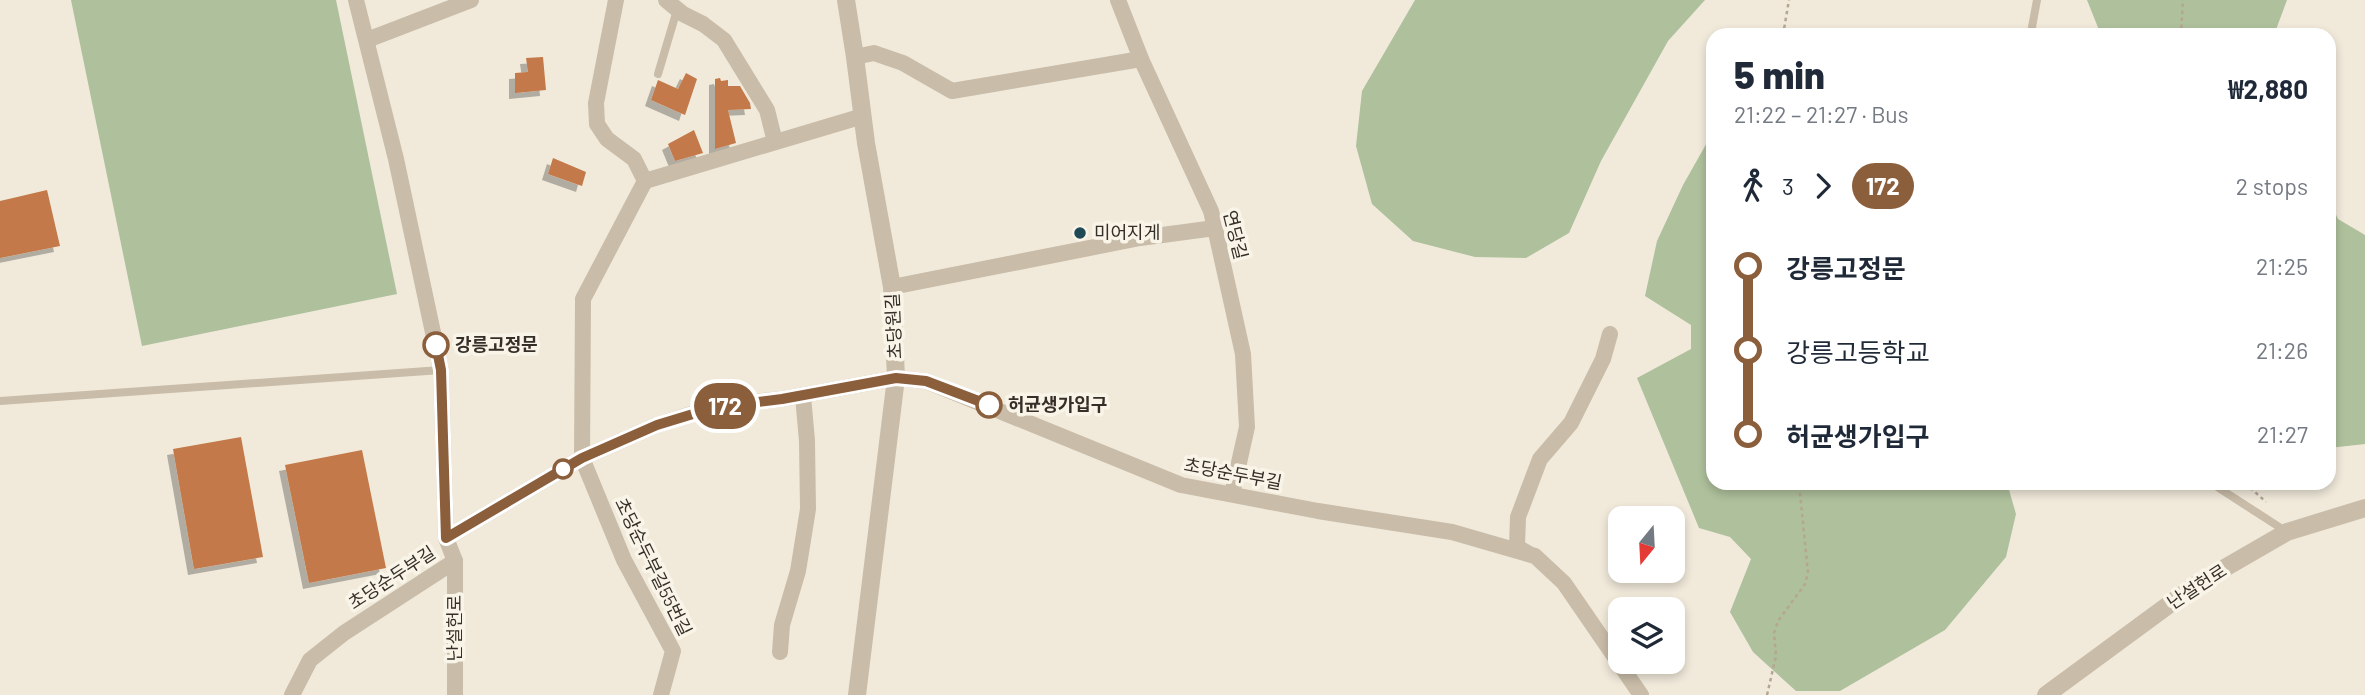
<!DOCTYPE html>
<html lang="en">
<head>
<meta charset="utf-8">
<style>
  body { margin:0; font-family:Barlow,"Noto Sans KR",sans-serif; background:#f2f2f3; color:#1f2937; height:100vh; display:flex; flex-direction:column; font-size:26px; white-space:nowrap }
  * { box-sizing:border-box; margin:0 }
  p { font-size:23px; color:#747a83 }
  .icon { flex:none; width:38px; height:38px; fill:none; stroke:currentColor; stroke-width:2; stroke-linecap:round; stroke-linejoin:round }
  .map { position:relative; flex:1; overflow:hidden }
  .details { position:absolute; left:1706px; top:28px; width:630px; height:462px; display:flex; flex-direction:column; background:#fff; border-radius:21px; box-shadow:0 4px 10px #0003 }
  .details>* { flex:none }
  .badge { padding:0 14px; border-radius:23px; font-size:24px; line-height:46px }
  .needle { width:46px; rotate:198deg }
  .tools { position:absolute; left:1608px; top:506px; display:grid; gap:14px }
  .tools a { display:grid; place-items:center; width:77px; height:77px; border-radius:14px; background:#fff; box-shadow:0 4px 10px #0003; font-size:35px }
  .map>.badge { position:absolute; translate:-50% -50%; box-shadow:0 0 0 4px #fff }
  .legs { display:flex; align-items:center; gap:10px; height:77px; padding:0 28px; font-size:23px }
  .legs p { margin-inline-start:auto }
  .overview { display:flex; align-items:center; justify-content:space-between; height:119px; padding:0 28px }
  h1 { font-size:38px; font-weight:800; line-height:52px }
  ul { padding:0 28px; list-style:none }
  li { display:flex; align-items:center; gap:24px; height:84px; font-size:26px }
  li i { display:grid; place-items:center; width:10px; height:100%; margin:0 9px; background:currentColor }
  li i::after { content:''; width:18px; height:18px; margin:-9px; border:5px solid; border-radius:50%; background:#fff }
  li p { margin-inline-start:auto }
  li:first-child i { background:linear-gradient(#0000 50%,currentColor 0) }
  li:last-child i { background:linear-gradient(currentColor 50%,#0000 0) }
  .map>svg:first-child { display:block }
  .green { fill:#aec09c }
  .building { fill:#c37948; filter:url(#shadow) }
  .lines { fill:none; stroke-linecap:round; stroke-linejoin:round }
  .path { stroke:#b5a692; stroke-width:2.5; stroke-dasharray:3.5 3.5; stroke-linecap:butt }
  .service { stroke:#c9bca8; stroke-width:8 }
  .minor { stroke:#c9bca8; stroke-width:16 }
  .tertiary { stroke:#c9bca8; stroke-width:18 }
  .line-1-casing { stroke:#fff; stroke-width:16 }
  .line-1 { stroke:#8b5e3c; stroke-width:10 }
  .poi-dot { fill:#1e4a56; stroke:#f9f4e8; stroke-width:2.5 }
  .stop-1-dot { fill:#fff; stroke:#8b5e3c; stroke-width:3.5 }
  .labels { text-anchor:middle; stroke-width:7; stroke-linejoin:round; paint-order:stroke }
  .poi-label { font-size:18px; fill:#362e28; stroke:#f9f4e8; text-anchor:start }
  .street-label { font-size:18px; fill:#362e28; stroke:#f9f4e8 }
  .stop-label { font-size:18px; font-weight:bold; fill:#362e28; stroke:#f9f4e8; text-anchor:start }
</style>
</head>
<body>
<div class="map">
<svg width="2365" height="695" viewBox="0 0 2365 695">
  <defs>
    <filter id="shadow"><feDropShadow dx="-6" dy="6" stdDeviation="0" flood-color="#0004"/></filter>
  </defs>
  <rect width="100%" height="100%" fill="#f1eadb"/>
  <g class="green">
    <polygon points="71,0 336,0 397,294 142,346"/>
    <polygon points="1415,0 1705,0 1668,41 1601,161 1569,233 1526,258 1475,257 1413,241 1372,204 1356,146 1362,91"/>
    <polygon points="2087,0 2287,0 2274,35 2101,35"/>
    <polygon points="1713,132 1713,483 2007,483 2016,514 2006,557 1945,630 1840,691 1796,691 1753,652 1730,612 1751,559 1730,537 1699,528 1637,378 1691,349 1691,325 1645,296 1657,241 1683,185"/>
    <polygon points="2329,200 2338,219 2365,235 2365,444 2329,448"/>
  </g>
  <g class="building">
    <polygon points="543,57 546,90 515,93 515,73 528,72 526,58"/>
    <polygon points="686,73 697,79 685,115 651,100 658,80 678,89"/>
    <polygon points="720,78 721,81 728,80 728,86 740,86 750,103 751,109 728,110 736,143 715,149 715,79"/>
    <polygon points="694,130 703,153 675,161 668,144"/>
    <polygon points="553,158 586,172 582,186 548,174"/>
    <polygon points="47,190 60,246 0,258 0,201"/>
    <polygon points="241,437 263,557 194,569 173,449"/>
    <polygon points="362,450 386,568 309,583 285,465"/>
  </g>
  <g class="lines">
    <g class="path">
      <polyline points="1783,35 1789,0"/>
      <polyline points="2181,35 2183,0"/>
      <polyline points="2245,483 2266,502"/>
      <polyline points="1767,695 1776,656 1774,633 1778,621 1805,584 1808,573 1799,483"/>
    </g>
    <g class="service">
      <polyline points="2033,35 2032,27 2037,0"/>
      <polyline points="658,74 677,10"/>
      <polyline points="0,401 441,370"/>
      <polyline points="2211,483 2287,532"/>
    </g>
    <g class="minor">
      <polyline points="356,0 396,159 441,370 446,538"/>
      <polyline points="616,0 596,103 597,124 607,139 634,159 645,181 583,299 582,458 624,560 673,651 661,695"/>
      <polyline points="666,0 683,14 703,24 724,40 767,110 775,142"/>
      <polyline points="1118,0 1141,59 1211,211 1215,228 1243,354 1247,427 1232,494"/>
      <polyline points="367,40 471,0"/>
      <polyline points="855,57 874,53 903,63 952,91 1141,59"/>
      <polyline points="645,181 863,116"/>
      <polyline points="892,287 1140,238 1215,228"/>
      <polyline points="1529,554 1517,547 1518,517 1540,459 1571,423 1603,359 1610,334"/>
      <polyline points="455,561 455,695"/>
      <polyline points="780,652 782,625 798,571 808,509 807,441 803,396"/>
      <polyline points="292,695 310,660 344,633 455,561 446,538 582,458 657,425 716,406 782,399 896,378 926,381 1181,485 1318,511 1452,532 1535,556 1564,583 1641,695"/>
    </g>
    <g class="tertiary">
      <polyline points="846,0 855,57 866,143 892,287 896,378 857,695"/>
      <polyline points="2046,695 2197,584 2287,532 2365,508"/>
    </g>
  </g>
  <g class="lines">
    <g class="line-1-casing">
      <polyline id="line-1" points="436,345 441,370 446,538 582,458 657,425 716,407 782,399 896,378 926,381 989,405"/>
    </g>
    <use href="#line-1" class="line-1"/>
  </g>
  <circle class="poi-dot" cx="1080" cy="233" r="7"/>
  <g class="stop-1-dot">
    <circle cx="436" cy="345" r="12"/>
    <circle cx="989" cy="405" r="12"/>
    <circle cx="563" cy="469" r="9"/>
  </g>
  <g class="labels">
    <g class="poi-label">
      <text x="1094" y="239">미어지게</text>
    </g>
    <g class="street-label">
      <text transform="translate(1235 235) rotate(76)" y="6">연당길</text>
      <text transform="translate(894 326) rotate(-93)" y="6">초당원길</text>
      <text transform="translate(1233 474) rotate(11)" y="6">초당순두부길</text>
      <text transform="translate(653 567) rotate(64)" y="6">초당순두부길55번길</text>
      <text transform="translate(392 578) rotate(-33)" y="6">초당순두부길</text>
      <text transform="translate(2197 587) rotate(-33)" y="6">난설헌로</text>
      <text transform="translate(455 628) rotate(-90)" y="6">난설헌로</text>
    </g>
    <g class="stop-label">
      <text x="455" y="351">강릉고정문</text>
      <text x="1008" y="411">허균생가입구</text>
    </g>
  </g>
</svg>
<div class="tools">
<a><svg class="needle" viewBox="-14 -14 28 28"><path d="M0-13l5 13h-10z" fill="#e53935"/><path d="M0 13l5-13h-10z" fill="#747a83"/></svg></a>
<a><svg class="icon" aria-label="layers" viewBox="0 0 24 24"><path d="M12 4l9 5-9 5-9-5zM3 14l9 5 9-5"/></svg></a>
</div>
<b class="badge" style="left:725px;top:406px;background:#8b5e3c;color:#fff">172</b>
<section class="details">
<div class="overview"><div><h1>5 min</h1><p>21:22 – 21:27 · Bus</p></div><b>₩2,880</b></div>
<div class="legs"><svg class="icon" aria-label="walk" viewBox="0 0 24 24"><circle cx="13" cy="4" r="2"/><path d="M13 8l-2 6 4 7M11 14l-3 7M7 12l3-4h3l4 4"/></svg>3<svg class="icon" aria-label="forward" viewBox="0 0 24 24"><path d="M9 5l7 7-7 7"/></svg><b class="badge" style="background:#8b5e3c;color:#fff">172</b><p>2 stops</p></div>
<ul>
<li><i style="color:#8b5e3c"></i><b>강릉고정문</b><p>21:25</p></li>
<li><i style="color:#8b5e3c"></i><span>강릉고등학교</span><p>21:26</p></li>
<li><i style="color:#8b5e3c"></i><b>허균생가입구</b><p>21:27</p></li>
</ul>
</section>
</div>
</body>
</html>
